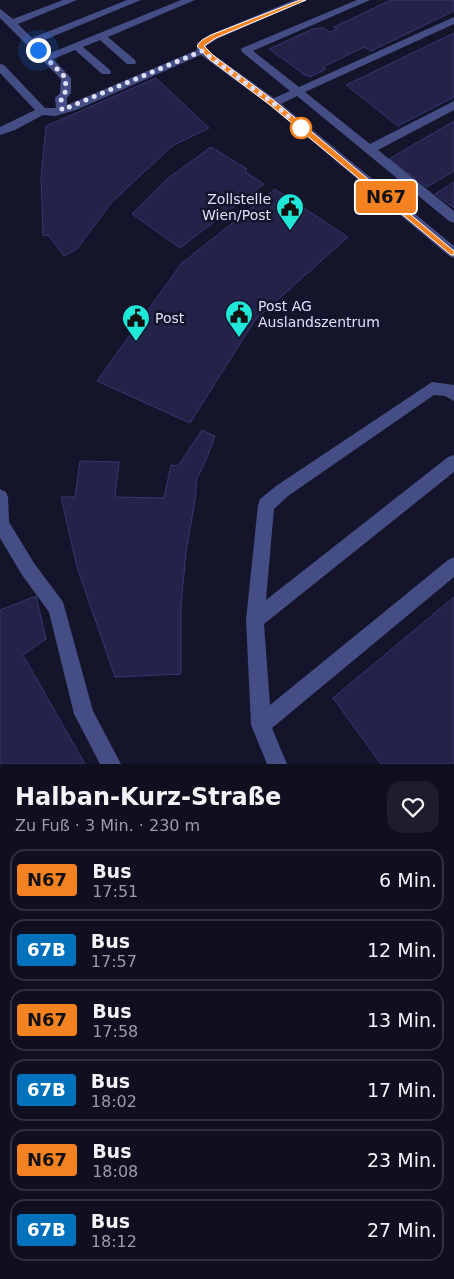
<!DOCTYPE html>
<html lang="de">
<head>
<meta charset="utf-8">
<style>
  body { margin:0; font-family:"DejaVu Sans",sans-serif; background:#1d1d2d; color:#f1f3f6; height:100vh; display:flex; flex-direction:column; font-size:19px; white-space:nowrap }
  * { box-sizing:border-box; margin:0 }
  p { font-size:16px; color:#9b9ca5 }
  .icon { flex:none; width:28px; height:28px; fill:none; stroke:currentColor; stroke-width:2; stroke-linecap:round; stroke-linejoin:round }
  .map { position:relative; height:764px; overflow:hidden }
  .panel { display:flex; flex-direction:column; background:#0f0f20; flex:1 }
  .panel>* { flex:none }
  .badge { padding:0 10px; border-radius:4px; font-size:18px; line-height:32px }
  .you { position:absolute; width:25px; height:25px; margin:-12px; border:4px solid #fff; border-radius:50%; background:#1a73e8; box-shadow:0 0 0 8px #1a73e833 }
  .map>.badge { position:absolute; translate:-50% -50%; box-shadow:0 0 0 2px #fff }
  .round { display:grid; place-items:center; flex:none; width:52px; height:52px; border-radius:15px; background:#1d1d2d }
  .summary { display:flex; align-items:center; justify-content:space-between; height:85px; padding:0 15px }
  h1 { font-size:24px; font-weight:600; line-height:38px }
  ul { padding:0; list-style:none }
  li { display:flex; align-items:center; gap:15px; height:62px; margin:0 10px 8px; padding:0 5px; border:2px solid #2f2f3e; border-radius:15px }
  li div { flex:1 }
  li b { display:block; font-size:19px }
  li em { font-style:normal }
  li .badge { min-width:55px; font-weight:700; text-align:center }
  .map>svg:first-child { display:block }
  .building { fill:#232249; stroke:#373672 }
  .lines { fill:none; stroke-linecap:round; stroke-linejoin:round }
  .minor { fill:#444d84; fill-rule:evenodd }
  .line { fill:#f58220; stroke:#fff }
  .walk { stroke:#dfe1fc; stroke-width:5; stroke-dasharray:0 9 }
  .stop-dot { fill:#fff; stroke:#f58220; stroke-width:2.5 }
  .labels { text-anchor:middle; stroke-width:5; stroke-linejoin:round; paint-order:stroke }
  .poi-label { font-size:14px; fill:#dfe1fc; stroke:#14142a; text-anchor:start }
</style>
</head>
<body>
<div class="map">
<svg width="454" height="764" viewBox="0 0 454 764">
  <rect width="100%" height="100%" fill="#14142a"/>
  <g class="building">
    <polygon points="391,0 454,0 454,11 371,51 364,47 323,67 326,69 310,77 305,75 269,49 313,29 323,28 330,32 337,29 334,27"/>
    <polygon points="454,33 454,97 398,126 346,85"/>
    <polygon points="156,78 209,128 172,146 111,203 77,249 64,256 48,235 43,236 41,177 46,126"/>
    <polygon points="454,121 454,171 427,187 389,159"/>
    <polygon points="211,147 247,169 245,172 264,184 180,248 132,214 167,179"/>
    <polygon points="454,182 454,208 435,194"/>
    <polygon points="275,189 348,237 255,320 190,423 97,381 181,264"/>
    <polygon points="202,430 215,436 206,460 197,478 195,500 186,552 181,606 181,674 115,677 77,567 61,497 75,497 80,461 119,462 115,497 164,498 171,465 178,466"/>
    <polygon points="36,596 46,639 23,655 85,764 0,764 0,610"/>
    <polygon points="454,597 454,764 381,764 333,698"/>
  </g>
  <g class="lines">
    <g class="minor">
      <polygon points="63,0 77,0 18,24 32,38 127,0 141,0 37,43 48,54 181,0 195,0 108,37 135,60 136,62 135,64 127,64 100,40 83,47 110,70 111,72 110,74 102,74 75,50 53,59 71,78 71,93 67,98 67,105 197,50 197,43 209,35 294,0 307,0 217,39 206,46 207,50 274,98 290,91 242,52 241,50 242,48 357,0 370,0 253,51 299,87 454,17 454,24 305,92 370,144 454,101 454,110 378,150 454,211 454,223 449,221 297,96 281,104 454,246 454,258 449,256 269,105 201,55 76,110 55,116 43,115 15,130 0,135 0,127 35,110 0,73 0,64 4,65 45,108 56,108 55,98 60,93 61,79 0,18 0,9 13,19"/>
      <polygon points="432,382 454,385 454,401 445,396 434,395 288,496 274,509 266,600 448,457 454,455 454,472 264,624 270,705 448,560 454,557 454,577 272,728 287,764 267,764 251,725 246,620 258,505 260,499 276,486"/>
      <polygon points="0,489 6,492 8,497 9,522 34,563 63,602 93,711 121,764 100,764 74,714 49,612 22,575 0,538"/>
    </g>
  </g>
  <polygon class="line" points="300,0 306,0 216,38 204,46 214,56 276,102 454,251 454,255 451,255 270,105 209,59 197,46 202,40 211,35"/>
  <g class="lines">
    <polyline class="walk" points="38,50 66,78 65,93 61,98 62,110 202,51 273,103 306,132 301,128"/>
  </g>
  <defs>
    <g id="civic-pin" transform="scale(1.4375)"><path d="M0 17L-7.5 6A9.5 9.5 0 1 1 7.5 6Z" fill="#1fe8d9" stroke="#14142a"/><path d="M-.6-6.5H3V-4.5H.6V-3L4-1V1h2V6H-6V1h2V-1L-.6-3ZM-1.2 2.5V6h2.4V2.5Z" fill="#111"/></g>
  </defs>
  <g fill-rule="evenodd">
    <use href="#civic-pin" x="290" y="207"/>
    <use href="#civic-pin" x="239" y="314"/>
    <use href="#civic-pin" x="136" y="318"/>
  </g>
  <circle class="stop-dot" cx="301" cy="128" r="10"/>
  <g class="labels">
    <g class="poi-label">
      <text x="271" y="204" text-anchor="end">Zollstelle<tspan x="271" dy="16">Wien/Post</tspan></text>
      <text x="258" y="311">Post AG<tspan x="258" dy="16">Auslandszentrum</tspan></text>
      <text x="155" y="323">Post</text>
    </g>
  </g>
</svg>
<div class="you" style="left:38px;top:50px"></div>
<b class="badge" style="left:386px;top:197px;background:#f58220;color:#111">N67</b>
</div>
<section class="panel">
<div class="summary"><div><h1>Halban-Kurz-Straße</h1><p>Zu Fuß · 3 Min. · 230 m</p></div><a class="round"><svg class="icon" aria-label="heart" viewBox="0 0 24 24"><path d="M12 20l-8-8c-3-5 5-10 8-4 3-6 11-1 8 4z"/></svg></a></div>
<ul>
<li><span class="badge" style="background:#f58220;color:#111">N67</span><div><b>Bus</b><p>17:51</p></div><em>6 Min.</em></li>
<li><span class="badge" style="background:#0072bc;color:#fff">67B</span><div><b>Bus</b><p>17:57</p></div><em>12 Min.</em></li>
<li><span class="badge" style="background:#f58220;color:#111">N67</span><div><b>Bus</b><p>17:58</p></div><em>13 Min.</em></li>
<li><span class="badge" style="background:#0072bc;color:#fff">67B</span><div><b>Bus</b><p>18:02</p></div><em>17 Min.</em></li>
<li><span class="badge" style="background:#f58220;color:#111">N67</span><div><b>Bus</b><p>18:08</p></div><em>23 Min.</em></li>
<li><span class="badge" style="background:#0072bc;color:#fff">67B</span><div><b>Bus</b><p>18:12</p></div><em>27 Min.</em></li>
</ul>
</section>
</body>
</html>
